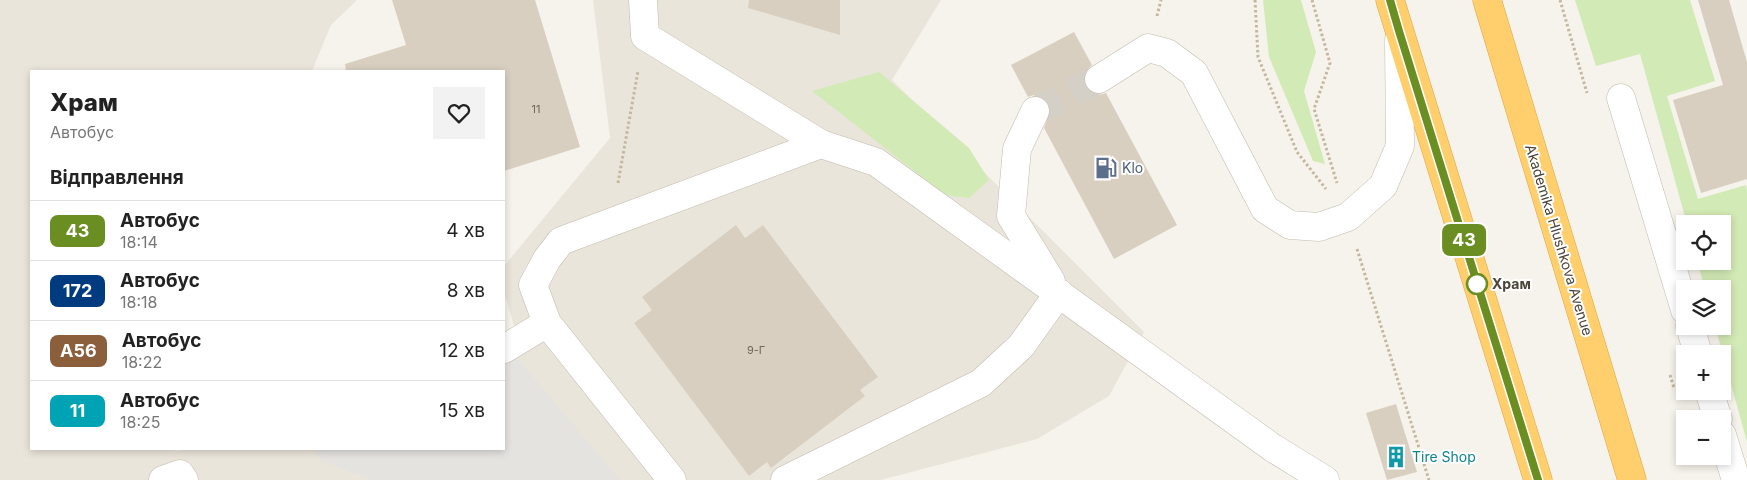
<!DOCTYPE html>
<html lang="uk">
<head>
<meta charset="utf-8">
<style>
  body { margin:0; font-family:Inter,sans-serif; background:#f2f2f2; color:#222; height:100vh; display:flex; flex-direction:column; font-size:19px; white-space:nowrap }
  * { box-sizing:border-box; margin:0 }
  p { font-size:16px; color:#767676 }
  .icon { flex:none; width:28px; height:28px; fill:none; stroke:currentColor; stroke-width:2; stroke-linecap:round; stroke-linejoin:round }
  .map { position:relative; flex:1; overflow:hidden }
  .drawer { position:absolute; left:30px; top:70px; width:475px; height:380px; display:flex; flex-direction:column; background:#fff; border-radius:0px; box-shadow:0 2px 8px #0003 }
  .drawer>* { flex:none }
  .badge { padding:0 10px; border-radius:8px; font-size:18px; line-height:32px }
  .fabs { position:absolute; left:1676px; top:215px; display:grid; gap:10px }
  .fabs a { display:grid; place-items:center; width:55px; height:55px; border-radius:0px; background:#fff; box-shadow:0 2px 8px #0003; font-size:25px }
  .map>.badge { position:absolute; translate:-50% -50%; box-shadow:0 0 0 2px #fff }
  h2 { padding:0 20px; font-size:19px; line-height:45px }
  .round { display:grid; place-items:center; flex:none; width:52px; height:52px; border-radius:0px; background:#f2f2f2 }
  .headline { display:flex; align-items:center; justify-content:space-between; height:85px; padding:0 20px }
  h1 { font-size:24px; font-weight:800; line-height:38px }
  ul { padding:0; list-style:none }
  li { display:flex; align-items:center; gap:15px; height:60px; padding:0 20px; border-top:1px solid #e0e0e0 }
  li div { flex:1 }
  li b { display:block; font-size:19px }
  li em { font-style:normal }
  li .badge { min-width:55px; font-weight:700; text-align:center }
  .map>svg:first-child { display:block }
  .residential { fill:#eae5da }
  .green { fill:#d2eab5 }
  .parking { fill:#e5e3e0 }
  .building { fill:#d8cfc1 }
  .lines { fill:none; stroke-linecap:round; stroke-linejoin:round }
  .minor-tunnel { stroke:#d4d0c8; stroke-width:28; stroke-dasharray:28 14; stroke-linecap:butt }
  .minor-casing { stroke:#c2bbae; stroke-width:29 }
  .highway-casing { stroke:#e0a43c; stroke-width:29 }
  .path { stroke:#c4b79f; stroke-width:3; stroke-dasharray:2.5 2.5; stroke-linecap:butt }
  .minor { stroke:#fff; stroke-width:28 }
  .highway { stroke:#ffcf6e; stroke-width:28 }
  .line-casing { stroke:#fff; stroke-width:11 }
  .line { stroke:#6b8e23; stroke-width:8 }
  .stop-dot { fill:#fff; stroke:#6b8e23; stroke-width:2.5 }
  .labels { text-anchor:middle; stroke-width:4; stroke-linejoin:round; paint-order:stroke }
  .number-label { font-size:11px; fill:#6e675b }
  .service-label { font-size:14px; fill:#4e5e75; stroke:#fff; text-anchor:start }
  .street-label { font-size:14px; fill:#4b4439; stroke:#fff }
  .stop-label { font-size:14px; font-weight:bold; fill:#4b4439; stroke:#fff; text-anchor:start }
  .culture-label { font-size:14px; fill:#0d838f; stroke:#fff; text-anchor:start }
</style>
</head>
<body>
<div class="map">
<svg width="1747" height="480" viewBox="0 0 1747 480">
  <rect width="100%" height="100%" fill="#f6f3ec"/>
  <polygon class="residential" points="0,0 357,0 331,25 312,71 31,71 31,449 181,449 170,453 184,449 504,449 516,333 504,291 504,266 610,138 593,0 941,0 892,80 1144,332 1109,396 1037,439 881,480 0,480"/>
  <g class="green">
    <polygon points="1263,0 1301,0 1316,52 1304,91 1325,164 1313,161 1269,57"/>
    <polygon points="1575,0 1690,0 1715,81 1667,96 1698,199 1746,185 1747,190 1747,442 1715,326 1722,326 1722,289 1705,289 1697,261 1722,261 1722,224 1687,224 1640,54 1596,66"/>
    <polygon points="879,72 969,148 989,180 969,198 945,195 812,91"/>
  </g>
  <polygon class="parking" points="504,342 620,480 373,480 321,461 315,449 504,449"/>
  <g class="building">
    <polygon points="392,0 535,0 580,147 504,171 504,71 346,71 345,64 406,45"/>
    <polygon points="749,0 840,0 840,35 748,8"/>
    <polygon points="1698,0 1729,0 1747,62 1747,179 1701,193 1673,100 1723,85"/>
    <polygon points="1074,32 1092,65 1085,72 1083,80 1086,87 1092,93 1099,95 1106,93 1177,225 1114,259 1044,128 1051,110 1048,103 1041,97 1034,95 1028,97 1011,65"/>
    <polygon points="736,225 745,238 763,225 878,377 860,390 865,396 771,468 767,462 749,476 634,323 652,310 642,297"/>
    <polygon points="1396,404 1417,472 1387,480 1366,413"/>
  </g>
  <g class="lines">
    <polyline class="minor-tunnel" points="1035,111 1099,79"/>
    <g class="minor-casing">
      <g id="minor">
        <polyline points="643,0 645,36 821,144 876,162 1273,448 1325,480"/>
        <polyline points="1099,79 1148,48 1167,53 1194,73 1265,209 1290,225 1319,227 1348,217 1383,186 1400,146 1399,40"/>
        <polyline points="1621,98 1685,310"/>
        <polyline points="1035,111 1017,149 1011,216 1051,281"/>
        <polyline points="1690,326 1698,354"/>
        <polyline points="504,349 547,323"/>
        <polyline points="1709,391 1718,419"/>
        <polyline points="1722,435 1736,480"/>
        <polyline points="163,480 180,474 184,480"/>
        <polyline points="672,480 547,323 533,285 547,259 561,241 821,144"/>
        <polyline points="785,480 981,383 1021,346 1059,293"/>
      </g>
    </g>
    <g class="highway-casing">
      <g id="highway">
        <polyline points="1390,0 1538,480"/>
        <polyline points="1487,0 1632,480"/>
      </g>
    </g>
    <g class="path">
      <polyline points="1255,0 1258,57 1297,152 1326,189"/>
      <polyline points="1312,0 1330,63 1314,109 1337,183"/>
      <polyline points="1560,0 1587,93"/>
      <polyline points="1157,16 1161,0"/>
      <polyline points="618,183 638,71"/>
      <polyline points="1357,249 1429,480"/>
      <polyline points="1670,375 1674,388"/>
    </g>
    <use href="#minor" class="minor"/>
    <use href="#highway" class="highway"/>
  </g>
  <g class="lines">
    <g class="line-casing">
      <polyline id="line" points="1390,0 1399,31 1538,480"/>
    </g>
    <use href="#line" class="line"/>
  </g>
  <defs>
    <g id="fuel-bare" transform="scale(1.725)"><path d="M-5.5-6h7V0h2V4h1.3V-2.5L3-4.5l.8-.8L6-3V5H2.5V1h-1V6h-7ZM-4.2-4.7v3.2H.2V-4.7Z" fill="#5c6f8a" stroke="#fff" stroke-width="2.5" paint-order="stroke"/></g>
    <g id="building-bare" transform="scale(1.725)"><path d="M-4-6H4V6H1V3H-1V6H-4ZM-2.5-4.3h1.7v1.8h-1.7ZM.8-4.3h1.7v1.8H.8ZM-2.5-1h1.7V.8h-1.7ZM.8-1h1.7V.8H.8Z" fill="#0f9aa8" stroke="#fff" stroke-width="2.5" paint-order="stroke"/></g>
  </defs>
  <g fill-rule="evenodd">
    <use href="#fuel-bare" x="1106" y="168"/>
    <use href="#building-bare" x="1396" y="457"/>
  </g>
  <circle class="stop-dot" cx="1477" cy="284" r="10"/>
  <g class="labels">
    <g class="number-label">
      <text x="536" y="113">11</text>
      <text x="756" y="354">9-Г</text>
    </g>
    <g class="service-label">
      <text x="1122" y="173">Klo</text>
    </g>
    <g class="street-label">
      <text transform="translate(1559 240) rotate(73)" y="5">Akademika Hlushkova Avenue</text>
    </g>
    <g class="stop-label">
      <text x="1492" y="289">Храм</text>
    </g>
    <g class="culture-label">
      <text x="1412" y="462">Tire Shop</text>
    </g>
  </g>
</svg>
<div class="fabs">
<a><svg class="icon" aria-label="locate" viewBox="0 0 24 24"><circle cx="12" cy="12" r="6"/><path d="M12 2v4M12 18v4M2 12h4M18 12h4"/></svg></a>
<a><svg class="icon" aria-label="layers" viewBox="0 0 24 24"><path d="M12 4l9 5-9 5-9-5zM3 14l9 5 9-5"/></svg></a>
<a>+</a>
<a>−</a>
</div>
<b class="badge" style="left:1464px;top:240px;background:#6b8e23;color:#fff">43</b>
<section class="drawer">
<div class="headline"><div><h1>Храм</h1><p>Автобус</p></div><a class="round"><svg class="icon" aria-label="heart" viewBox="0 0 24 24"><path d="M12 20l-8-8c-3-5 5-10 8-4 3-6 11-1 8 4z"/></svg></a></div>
<h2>Відправлення</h2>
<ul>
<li><span class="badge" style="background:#6b8e23;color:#fff">43</span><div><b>Автобус</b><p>18:14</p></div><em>4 хв</em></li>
<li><span class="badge" style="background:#003b80;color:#fff">172</span><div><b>Автобус</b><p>18:18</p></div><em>8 хв</em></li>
<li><span class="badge" style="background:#8b5e3c;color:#fff">A56</span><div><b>Автобус</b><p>18:22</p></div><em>12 хв</em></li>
<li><span class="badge" style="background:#00a3b4;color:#fff">11</span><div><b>Автобус</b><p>18:25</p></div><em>15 хв</em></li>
</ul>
</section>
</div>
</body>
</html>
